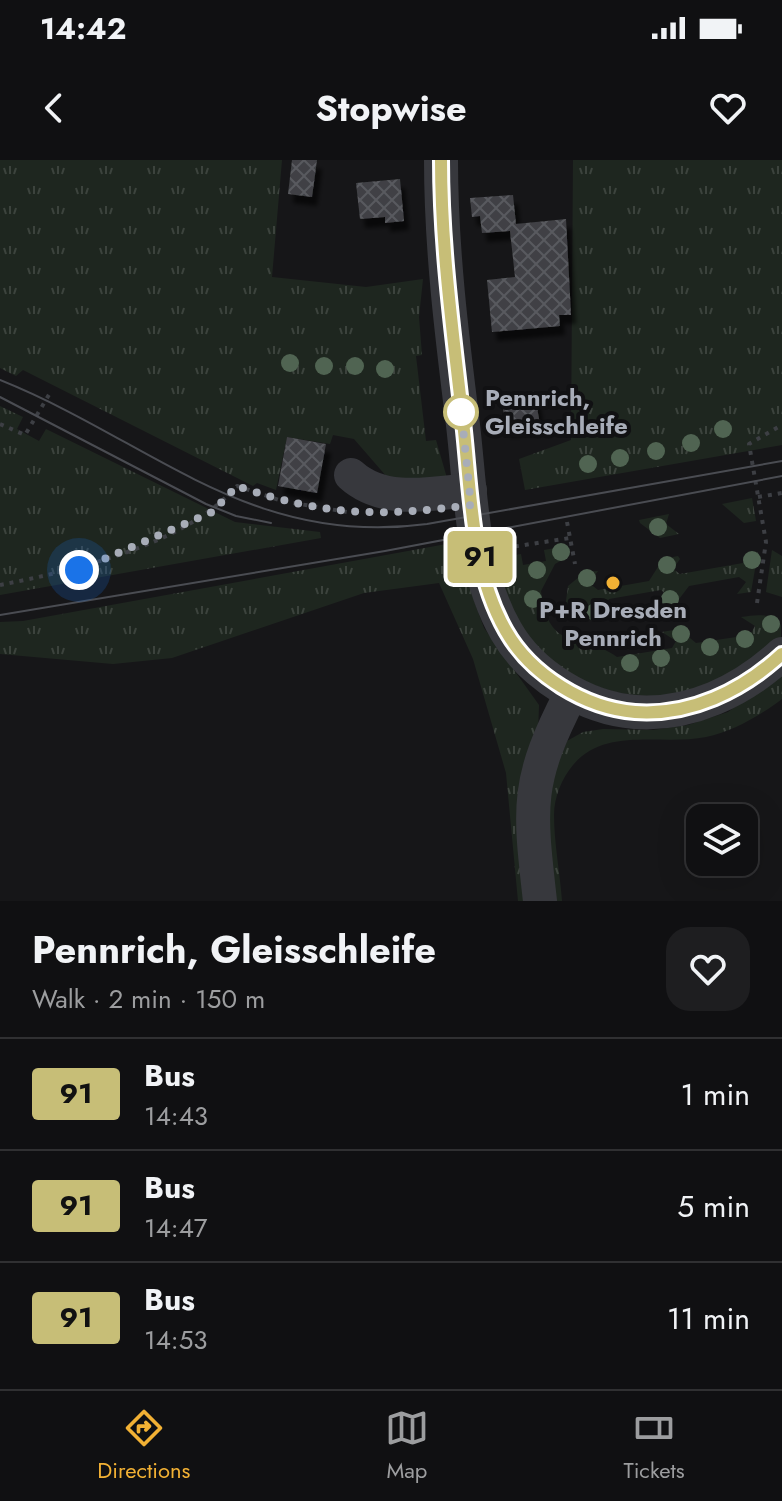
<!DOCTYPE html>
<html lang="en">
<head>
<meta charset="utf-8">
<style>
  body { margin:0; font-family:Jost,sans-serif; background:#1e1e20; color:#f1f3f6; height:100vh; display:flex; flex-direction:column; font-size:30px; white-space:nowrap }
  * { box-sizing:border-box; margin:0 }
  p { font-size:26px; color:#9c9d9f }
  .icon { flex:none; width:44px; height:44px; fill:none; stroke:currentColor; stroke-width:2; stroke-linecap:round; stroke-linejoin:round }
  .map { position:relative; height:741px; overflow:hidden }
  .details { display:flex; flex-direction:column; background:#101012; flex:1 }
  .details>* { flex:none }
  .badge { padding:0 16px; border-radius:6px; font-size:28px; line-height:52px }
  .tools { position:absolute; left:686px; top:644px; display:grid; gap:16px }
  .tools a { display:grid; place-items:center; width:72px; height:72px; border-radius:16px; background:#101012; box-shadow:0 8px 32px #0002,0 0 0 2px #303032; font-size:40px }
  .you { position:absolute; width:40px; height:40px; margin:-20px; border:6px solid #fff; border-radius:50%; background:#1a73e8; box-shadow:0 0 0 12px #1a73e833 }
  .map>.badge { position:absolute; translate:-50% -50%; box-shadow:0 0 0 4px #fff }
  .round { display:grid; place-items:center; flex:none; width:84px; height:84px; border-radius:24px; background:#1e1e20 }
  .head { display:flex; align-items:center; justify-content:space-between; height:136px; padding:0 32px }
  h1 { font-size:38px; font-weight:700; line-height:60px }
  ul { padding:0; list-style:none }
  li { display:flex; align-items:center; gap:24px; height:112px; padding:0 32px; border-top:2px solid #303032 }
  li div { flex:1 }
  li b { display:block; font-size:30px }
  li em { font-style:normal }
  li .badge { min-width:88px; font-weight:700; text-align:center }
  .status { display:flex; justify-content:space-between; align-items:center; height:56px; padding:0 40px; background:#101012; direction:ltr }
  .status svg { height:22px; fill:currentColor }
  header { display:flex; justify-content:space-between; align-items:center; height:104px; padding:0 32px; background:#101012; font-size:36px; font-weight:700 }
  .dock { display:flex; justify-content:space-around; align-items:center; height:112px; border-top:2px solid #303032; background:#101012; font-size:22px; color:#9c9d9f }
  .dock a { display:grid; justify-items:center; gap:4px }
  .dock .on { color:#f2b134 }
  .map>svg:first-child { display:block }
  .grass { fill:url(#grass-tufts) }
  .building { fill:url(#building-cross-hatch); filter:url(#shadow) }
  .lines { fill:none; stroke-linecap:round; stroke-linejoin:round }
  .path { stroke:#3d3f44; stroke-width:4; stroke-dasharray:4 6; stroke-linecap:butt }
  .minor { stroke:#37383d; stroke-width:34 }
  .tram { stroke:#4a4c52; stroke-width:2 }
  .tree { fill:#506452 }
  .line-casing { stroke:#fff; stroke-width:18 }
  .line { stroke:#c7be77; stroke-width:12 }
  .walk { stroke:#a8adb8; stroke-width:8; stroke-dasharray:0 14.4 }
  .stop-dot { fill:#fff; stroke:#c7be77; stroke-width:4 }
  .poi-dot { fill:#f2b134; stroke:#111113; stroke-width:3 }
  .labels { text-anchor:middle; stroke-width:8; stroke-linejoin:round; paint-order:stroke }
  .stop-label { font-size:24px; font-weight:bold; fill:#a8adb8; stroke:#111113; text-anchor:start }
  .poi-label { font-size:24px; font-weight:bold; fill:#a8adb8; stroke:#111113 }
</style>
</head>
<body>
<div class="status"><b>14:42</b><svg viewBox="0 0 49 12"><path d="M0 12V9h3v3zM5 12V6h3v6zM10 12V3h3v9zM15 12V0h3v12zM26 1h20v11H26zM47 4h2v5h-2z"/></svg></div>
<header><svg class="icon" aria-label="back" viewBox="0 0 24 24"><path d="M15 5l-7 7 7 7"/></svg>Stopwise<svg class="icon" aria-label="heart" viewBox="0 0 24 24"><path d="M12 20l-8-8c-3-5 5-10 8-4 3-6 11-1 8 4z"/></svg></header>
<div class="map">
<svg width="782" height="741" viewBox="0 0 782 741">
  <defs>
    <pattern id="grass-tufts" width="24" height="20" patternUnits="userSpaceOnUse" patternTransform="scale(2)"><rect width="24" height="20" fill="#1e261f"/><path d="M3 7l-1-3M5 7V3M7 7l1-3M15 17l-1-3M17 17v-4M19 17l1-3" fill="none" stroke="#3c433d"/></pattern>
    <pattern id="building-cross-hatch" width="8" height="8" patternUnits="userSpaceOnUse" patternTransform="scale(2)"><rect width="8" height="8" fill="#404145"/><path d="M0 0l8 8M0 8l8-8" fill="none" stroke="#595a5e"/></pattern>
    <filter id="shadow"><feDropShadow dx="5" dy="9" stdDeviation="2" flood-color="#0009"/></filter>
  </defs>
  <rect width="100%" height="100%" fill="#161618"/>
  <g class="grass">
    <polygon points="0,0 282,0 272,117 366,127 423,119 419,157 422,195 416,196 426,281 436,280 449,325 387,317 354,279 333,275 330,284 287,277 276,330 257,323 253,326 23,210 16,216 0,208"/>
    <polygon points="573,0 782,0 782,285 525,330 519,299 571,280"/>
    <polygon points="0,246 23,257 17,269 39,281 46,269 235,362 320,372 321,378 0,435"/>
    <polygon points="752,338 756,361 744,363 722,344"/>
    <polygon points="669,354 666,364 679,374 660,378 640,363 639,360"/>
    <polygon points="463,381 474,441 484,468 539,545 532,741 518,741 506,613 473,499 439,423 364,433 172,498 113,504 0,494 0,462 23,461"/>
    <path d="M567,386l2,10 -14,8 -14,27c8,64 39,39 76,66l55,-9 4,-7 -14,-9 17,-3 17,14 54,-8 5,-9 -14,-9c16,-2 28,-5 40,8v12c-11,15 -35,25 -50,35 -70,45 -157,24 -206,-40 -16,-21 -23,-49 -31,-73l27,-5 2,11 23,-4 -2,-11z"/>
    <polygon points="772,390 782,396 782,437 766,432"/>
    <polygon points="758,392 751,432 737,434 746,422 739,417 689,426 673,447 660,449 669,437 661,430 609,439 595,461 573,457 565,448 568,426 585,412 598,411 589,423 598,430 649,421 663,399 678,396 680,399 673,409 680,414 743,403 750,394"/>
    <path d="M782,513v26c-21,16 -50,33 -76,38 -45,9 -100,-11 -133,28 -11,13 -19,32 -19,50 0,28 6,58 8,86h-10l-10,-98 25,-62 16,-9 20,-3 50,1 35,-5 40,-13z"/>
  </g>
  <g class="building">
    <polygon points="292,0 317,0 312,37 288,34"/>
    <polygon points="400,19 404,61 385,63 385,57 360,59 356,23"/>
    <polygon points="513,35 516,64 566,59 571,155 559,155 560,166 492,172 487,120 515,117 510,71 482,73 480,56 472,57 470,38"/>
    <polygon points="534,231 540,264 506,269 501,236"/>
    <polygon points="287,277 326,284 317,333 278,326"/>
  </g>
  <g class="lines">
    <g class="path">
      <polyline points="0,264 25,275 50,233"/>
      <polyline points="758,337 782,333"/>
      <polyline points="567,362 575,404"/>
      <polyline points="505,388 570,378"/>
      <path d="M0,425c76,-15 185,-40 237,-99l45,15 71,12"/>
      <polyline points="757,443 766,382 749,284 782,265"/>
    </g>
    <g class="minor">
      <path d="M441,0c0,89 11,177 22,265 8,68 8,145 43,206 25,44 79,77 129,81 55,4 107,-21 147,-58"/>
      <path d="M351,315c32,29 79,19 119,15"/>
      <path d="M540,741c-11,-96 -14,-120 31,-207"/>
    </g>
    <g class="tram">
      <path d="M0,220c152,61 249,168 427,144l355,-63"/>
      <polyline points="0,237 206,344 236,356 271,363"/>
      <polyline points="0,455 385,391 782,316"/>
    </g>
  </g>
  <g class="tree">
    <circle cx="290" cy="203" r="9"/>
    <circle cx="324" cy="206" r="9"/>
    <circle cx="355" cy="206" r="9"/>
    <circle cx="385" cy="209" r="9"/>
    <circle cx="723" cy="269" r="9"/>
    <circle cx="691" cy="283" r="9"/>
    <circle cx="656" cy="291" r="9"/>
    <circle cx="620" cy="298" r="9"/>
    <circle cx="588" cy="304" r="9"/>
    <circle cx="658" cy="367" r="9"/>
    <circle cx="561" cy="392" r="9"/>
    <circle cx="752" cy="400" r="9"/>
    <circle cx="667" cy="405" r="9"/>
    <circle cx="537" cy="410" r="9"/>
    <circle cx="587" cy="418" r="9"/>
    <circle cx="533" cy="439" r="9"/>
    <circle cx="670" cy="439" r="9"/>
    <circle cx="595" cy="452" r="9"/>
    <circle cx="771" cy="464" r="9"/>
    <circle cx="681" cy="474" r="9"/>
    <circle cx="745" cy="479" r="9"/>
    <circle cx="710" cy="487" r="9"/>
    <circle cx="661" cy="498" r="9"/>
    <circle cx="630" cy="503" r="9"/>
  </g>
  <g class="lines">
    <g class="line-casing">
      <path id="line" d="M441,0c0,91 13,180 23,271 7,66 8,141 42,200 25,44 79,77 129,81 55,4 107,-21 147,-58"/>
    </g>
    <use href="#line" class="line"/>
    <path class="walk" d="M79,410l133,-58 25,-26c86,30 144,31 234,19l-11,-106 1,13"/>
  </g>
  <circle class="stop-dot" cx="461" cy="252" r="16"/>
  <circle class="poi-dot" cx="613" cy="423" r="8"/>
  <g class="labels">
    <g class="stop-label">
      <text x="485" y="246">Pennrich,<tspan x="485" dy="28">Gleisschleife</tspan></text>
    </g>
    <g class="poi-label">
      <text x="613" y="458">P+R Dresden<tspan x="613" dy="28">Pennrich</tspan></text>
    </g>
  </g>
</svg>
<div class="tools">
<a><svg class="icon" aria-label="layers" viewBox="0 0 24 24"><path d="M12 4l9 5-9 5-9-5zM3 14l9 5 9-5"/></svg></a>
</div>
<div class="you" style="left:79px;top:410px"></div>
<b class="badge" style="left:480px;top:397px;background:#c7be77;color:#111">91</b>
</div>
<section class="details">
<div class="head"><div><h1>Pennrich, Gleisschleife</h1><p>Walk · 2 min · 150 m</p></div><a class="round"><svg class="icon" aria-label="heart" viewBox="0 0 24 24"><path d="M12 20l-8-8c-3-5 5-10 8-4 3-6 11-1 8 4z"/></svg></a></div>
<ul>
<li><span class="badge" style="background:#c7be77;color:#111">91</span><div><b>Bus</b><p>14:43</p></div><em>1 min</em></li>
<li><span class="badge" style="background:#c7be77;color:#111">91</span><div><b>Bus</b><p>14:47</p></div><em>5 min</em></li>
<li><span class="badge" style="background:#c7be77;color:#111">91</span><div><b>Bus</b><p>14:53</p></div><em>11 min</em></li>
</ul>
</section>
<nav class="dock">
<a class="on"><svg class="icon" aria-label="directions" viewBox="0 0 24 24"><path d="M12 3l9 9-9 9-9-9zM9 14v-3h6M13 9l2 2-2 2"/></svg>Directions</a>
<a><svg class="icon" aria-label="map" viewBox="0 0 24 24"><path d="M3 6l6-2 6 2 6-2v14l-6 2-6-2-6 2zM9 4v14M15 6v14"/></svg>Map</a>
<a><svg class="icon" aria-label="tickets" viewBox="0 0 24 24"><path d="M3 7h18v10H3zM15 7v10"/></svg>Tickets</a>
</nav>
</body>
</html>
